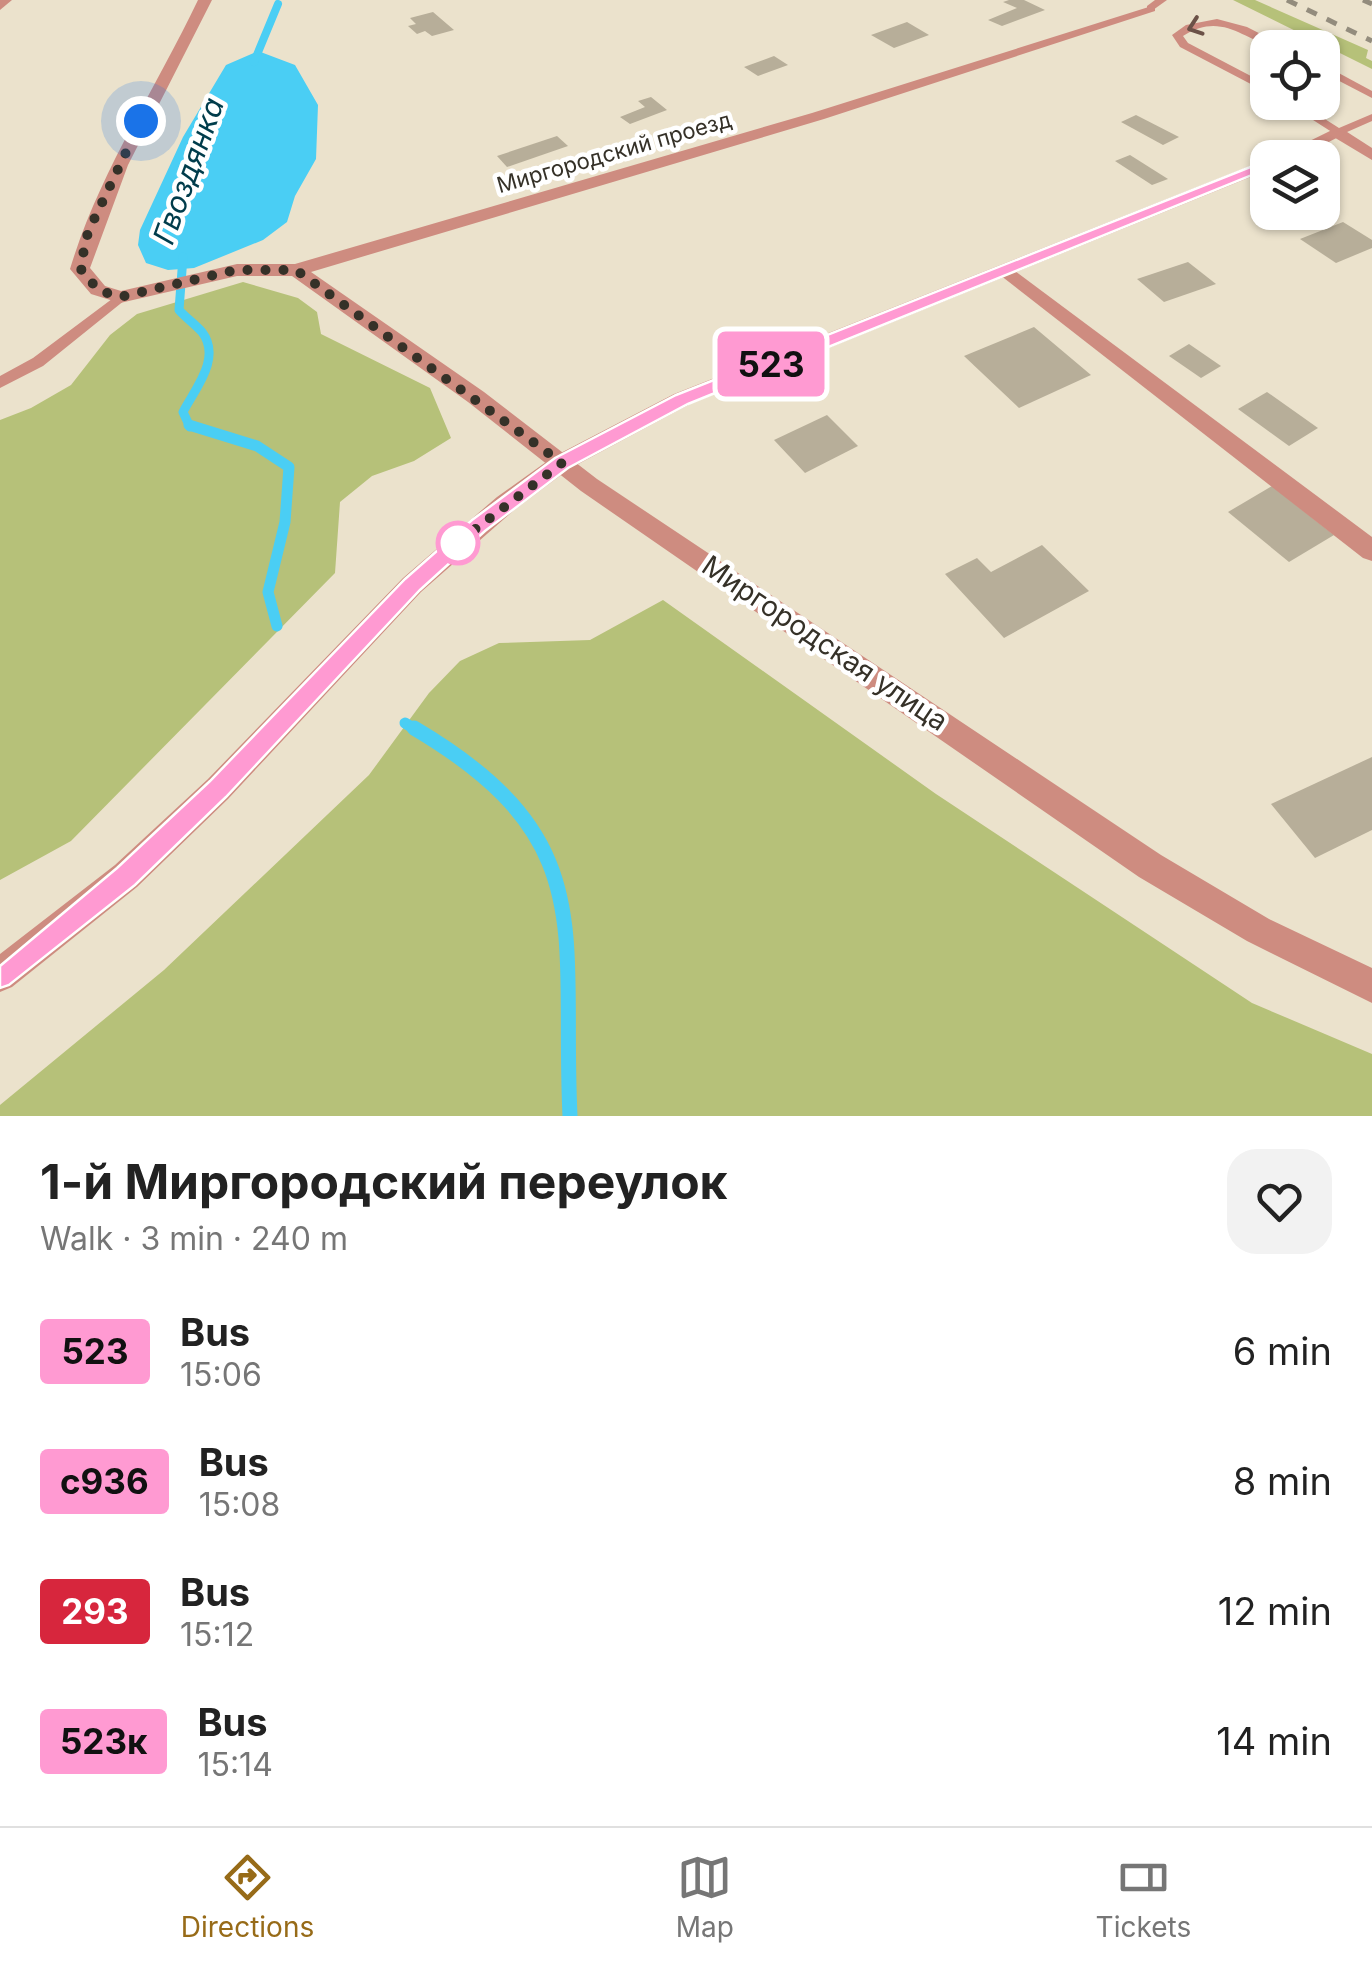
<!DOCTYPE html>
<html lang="en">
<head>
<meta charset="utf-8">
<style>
  body { margin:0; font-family:Inter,sans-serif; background:#f2f2f2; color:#222; height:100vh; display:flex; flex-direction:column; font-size:38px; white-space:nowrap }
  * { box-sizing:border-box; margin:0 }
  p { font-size:32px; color:#767676 }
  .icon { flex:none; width:55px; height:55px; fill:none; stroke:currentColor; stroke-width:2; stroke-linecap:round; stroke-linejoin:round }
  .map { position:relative; height:1116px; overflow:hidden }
  .sheet { display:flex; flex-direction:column; background:#fff; flex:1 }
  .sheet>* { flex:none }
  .badge { padding:0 20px; border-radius:8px; font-size:35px; line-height:65px }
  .fabs { position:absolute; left:1250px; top:30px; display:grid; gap:20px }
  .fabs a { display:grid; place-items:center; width:90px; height:90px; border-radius:20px; background:#fff; box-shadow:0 2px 8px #0004; font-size:50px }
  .you { position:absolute; width:50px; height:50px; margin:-25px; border:8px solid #fff; border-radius:50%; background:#1a73e8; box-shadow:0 0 0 15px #1a73e833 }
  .map>.badge { position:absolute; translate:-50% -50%; box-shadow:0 0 0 5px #fff }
  .round { display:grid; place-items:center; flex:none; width:105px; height:105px; border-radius:30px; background:#f2f2f2 }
  .head { display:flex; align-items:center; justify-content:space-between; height:170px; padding:0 40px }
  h1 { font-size:48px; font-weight:700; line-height:75px }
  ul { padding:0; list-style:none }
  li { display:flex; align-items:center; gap:30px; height:130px; padding:0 40px }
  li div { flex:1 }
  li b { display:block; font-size:38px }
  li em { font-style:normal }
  li .badge { min-width:110px; font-weight:700; text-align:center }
  .menu { display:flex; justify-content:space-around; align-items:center; height:140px; border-top:2px solid #e0e0e0; background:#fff; font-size:28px; color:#767676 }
  .menu a { display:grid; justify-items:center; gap:5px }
  .menu .current { color:#976b18 }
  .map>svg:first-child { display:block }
  .green { fill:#b6c179 }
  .water { fill:#4acef4 }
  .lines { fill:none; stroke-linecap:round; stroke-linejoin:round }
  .stream-far3 { stroke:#4acef4; stroke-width:8 }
  .stream-far2 { stroke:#4acef4; stroke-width:9 }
  .stream-far1 { stroke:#4acef4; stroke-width:11 }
  .stream { stroke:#4acef4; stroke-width:15 }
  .building { fill:#b7ae99 }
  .service { fill:#ce8c80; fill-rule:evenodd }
  .minor { fill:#ce8c80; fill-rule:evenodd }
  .tertiary { fill:#ce8c80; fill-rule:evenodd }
  .rail { stroke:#938c7d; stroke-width:5; stroke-dasharray:11 11; stroke-linecap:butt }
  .oneway { stroke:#6b5147 }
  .line { fill:#ff9ad2; stroke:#fff; stroke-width:2.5 }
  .walk { stroke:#353128; stroke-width:10; stroke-dasharray:0 18 }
  .stop-dot { fill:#fff; stroke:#ff9ad2; stroke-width:5 }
  .labels { text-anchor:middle; stroke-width:9; stroke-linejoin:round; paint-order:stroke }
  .far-street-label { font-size:22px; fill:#353128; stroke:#fff }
  .street-label { font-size:28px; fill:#353128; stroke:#fff }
  .water-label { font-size:30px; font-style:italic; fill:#003c4b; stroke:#fff }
</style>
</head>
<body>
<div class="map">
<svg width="1372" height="1116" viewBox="0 0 1372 1116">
  <rect width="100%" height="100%" fill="#ebe2cc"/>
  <g class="green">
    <polygon points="1233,0 1255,0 1368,50 1366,58 1372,61 1372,69"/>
    <polygon points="243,282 298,298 317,312 321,334 430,388 451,438 414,461 372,476 340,502 335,573 71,841 0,880 0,420 31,408 71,385 110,335 137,314"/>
    <polygon points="663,600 936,794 1252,1003 1372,1054 1372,1116 0,1116 0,1105 164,970 369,775 429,693 460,661 499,643 590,640"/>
  </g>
  <polygon class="water" points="258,51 295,65 318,105 316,159 295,196 287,222 263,240 194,268 168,270 146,263 138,245 140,230 183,137 226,65"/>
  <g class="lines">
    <polyline class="stream-far3" points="254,62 278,4"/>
    <path class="stream-far2" d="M183,257l-4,53c7,8 16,14 23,22 20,26 -7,57 -19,80l7,15"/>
    <g class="stream-far1">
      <polyline points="189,425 257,446 289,467 285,522 268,592 277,626"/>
      <polyline points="405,723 418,731"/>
    </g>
    <path class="stream" d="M414,728c188,111 147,202 156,388"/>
  </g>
  <g class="building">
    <polygon points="1009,0 1024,0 1045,10 1002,26 988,20 1017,8 1003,2"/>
    <polygon points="433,12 454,30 432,36 425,31 417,34 408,26 416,24 410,18"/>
    <polygon points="907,22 929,35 894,48 871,35"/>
    <polygon points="774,56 788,65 758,76 744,67"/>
    <polygon points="651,97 667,110 630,124 620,117 645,107 638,101"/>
    <polygon points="1136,115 1179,137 1163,145 1121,122"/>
    <polygon points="557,136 568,146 507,167 497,156"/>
    <polygon points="1130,155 1168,179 1152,185 1115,161"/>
    <polygon points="1343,222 1372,240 1372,248 1336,263 1300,239"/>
    <polygon points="1188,262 1216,284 1164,302 1137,279"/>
    <polygon points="1034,327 1091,375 1019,408 964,356"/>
    <polygon points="1189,344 1221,366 1201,378 1169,356"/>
    <polygon points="1267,392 1318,428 1289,446 1238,409"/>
    <polygon points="827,415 858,446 805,473 774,440"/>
    <polygon points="1272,486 1334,535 1289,562 1228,512"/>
    <polygon points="1042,545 1089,591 1004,638 945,574 977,558 991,572"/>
    <polygon points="1372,757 1372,830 1315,858 1271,804"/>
  </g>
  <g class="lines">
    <g class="service">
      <polygon points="1155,0 1167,0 1153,10 1147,10 1147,6"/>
      <path d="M1217,19l30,8 41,21c-41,0 -61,-40 -105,-12l5,7 80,42v8l-88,-46 -8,-12 14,-10z"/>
      <polygon points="1322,64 1372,91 1372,98 1322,72"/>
      <polygon points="1285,102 1298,102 1339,128 1372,114 1372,121 1338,136"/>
      <polygon points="120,293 125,294 125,300 43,366 0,388 0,376 33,358"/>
    </g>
    <g class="minor">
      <polygon points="0,0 12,0 0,10"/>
      <path d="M198,0h14l-84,165 -38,103 15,18 16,5 116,-27h58l517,-151 343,-108v6l-331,108 -513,153 173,120 113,87 564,376 108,64 103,49v35l-125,-62 -108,-64 -558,-386 -113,-89 -176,-126h-55l-117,27 -29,-9 -21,-25c29,-96 85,-179 128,-269z"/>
      <polygon points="1332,130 1344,130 1372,148 1372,160 1332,136"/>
      <polygon points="1007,265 1372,537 1372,561 1363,558 1000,275 997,271"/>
    </g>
    <g class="tertiary">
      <polygon points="1332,130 1346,133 1298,158 1275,158"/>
      <polygon points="1268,159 1268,170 690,404 569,469 513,511 421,592 228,799 137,887 12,987 0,992 0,954 115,865 208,779 403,578 497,497 553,457 674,394"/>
    </g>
    <g class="rail">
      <polyline points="1287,0 1372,41"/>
      <polyline points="1363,0 1372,4"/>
    </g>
  </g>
  <defs><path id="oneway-chevron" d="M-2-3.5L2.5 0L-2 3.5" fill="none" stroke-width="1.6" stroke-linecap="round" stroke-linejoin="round" transform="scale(2.5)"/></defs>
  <use class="oneway" href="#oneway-chevron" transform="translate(1195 27) rotate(161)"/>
  <polygon class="line" points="1268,160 1274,164 1272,167 688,404 568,468 485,531 420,590 226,797 135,885 9,985 0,988 0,966 117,868 210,781 405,579 472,520 555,458 676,395"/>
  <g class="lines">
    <polyline class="walk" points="141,121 88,232 80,268 98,290 120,297 236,270 296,270 562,463 452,547 458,543"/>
  </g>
  <circle class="stop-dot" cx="458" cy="543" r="20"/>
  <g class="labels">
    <g class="far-street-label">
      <text transform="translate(614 152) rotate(-16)" y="8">Миргородский проезд</text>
    </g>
    <g class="street-label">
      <text transform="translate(825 643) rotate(34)" y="10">Миргородская улица</text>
    </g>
    <g class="water-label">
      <text transform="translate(189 171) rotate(-70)" y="10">Гвоздянка</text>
    </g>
  </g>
</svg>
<div class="fabs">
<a><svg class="icon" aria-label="locate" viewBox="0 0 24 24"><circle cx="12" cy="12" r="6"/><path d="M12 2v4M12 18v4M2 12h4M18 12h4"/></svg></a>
<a><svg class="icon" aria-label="layers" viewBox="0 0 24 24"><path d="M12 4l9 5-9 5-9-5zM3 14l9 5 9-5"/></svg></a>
</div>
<div class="you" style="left:141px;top:121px"></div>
<b class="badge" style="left:771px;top:364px;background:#ff9ad2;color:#111">523</b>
</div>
<section class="sheet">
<div class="head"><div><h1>1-й Миргородский переулок</h1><p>Walk · 3 min · 240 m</p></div><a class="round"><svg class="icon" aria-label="heart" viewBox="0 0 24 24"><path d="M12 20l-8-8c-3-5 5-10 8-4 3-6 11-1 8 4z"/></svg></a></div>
<ul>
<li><span class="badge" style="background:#ff9ad2;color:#111">523</span><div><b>Bus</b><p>15:06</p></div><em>6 min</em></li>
<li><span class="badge" style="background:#ff9ad2;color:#111">с936</span><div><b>Bus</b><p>15:08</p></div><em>8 min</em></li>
<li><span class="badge" style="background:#d7263d;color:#fff">293</span><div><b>Bus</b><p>15:12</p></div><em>12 min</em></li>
<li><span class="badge" style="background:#ff9ad2;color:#111">523к</span><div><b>Bus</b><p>15:14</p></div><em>14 min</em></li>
</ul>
</section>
<nav class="menu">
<a class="current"><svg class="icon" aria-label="directions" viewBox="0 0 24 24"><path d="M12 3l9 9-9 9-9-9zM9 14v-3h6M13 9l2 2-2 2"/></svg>Directions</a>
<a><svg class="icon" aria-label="map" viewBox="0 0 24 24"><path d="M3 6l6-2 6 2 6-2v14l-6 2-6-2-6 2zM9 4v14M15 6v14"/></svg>Map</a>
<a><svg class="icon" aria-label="tickets" viewBox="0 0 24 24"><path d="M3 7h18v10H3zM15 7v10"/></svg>Tickets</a>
</nav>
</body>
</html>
